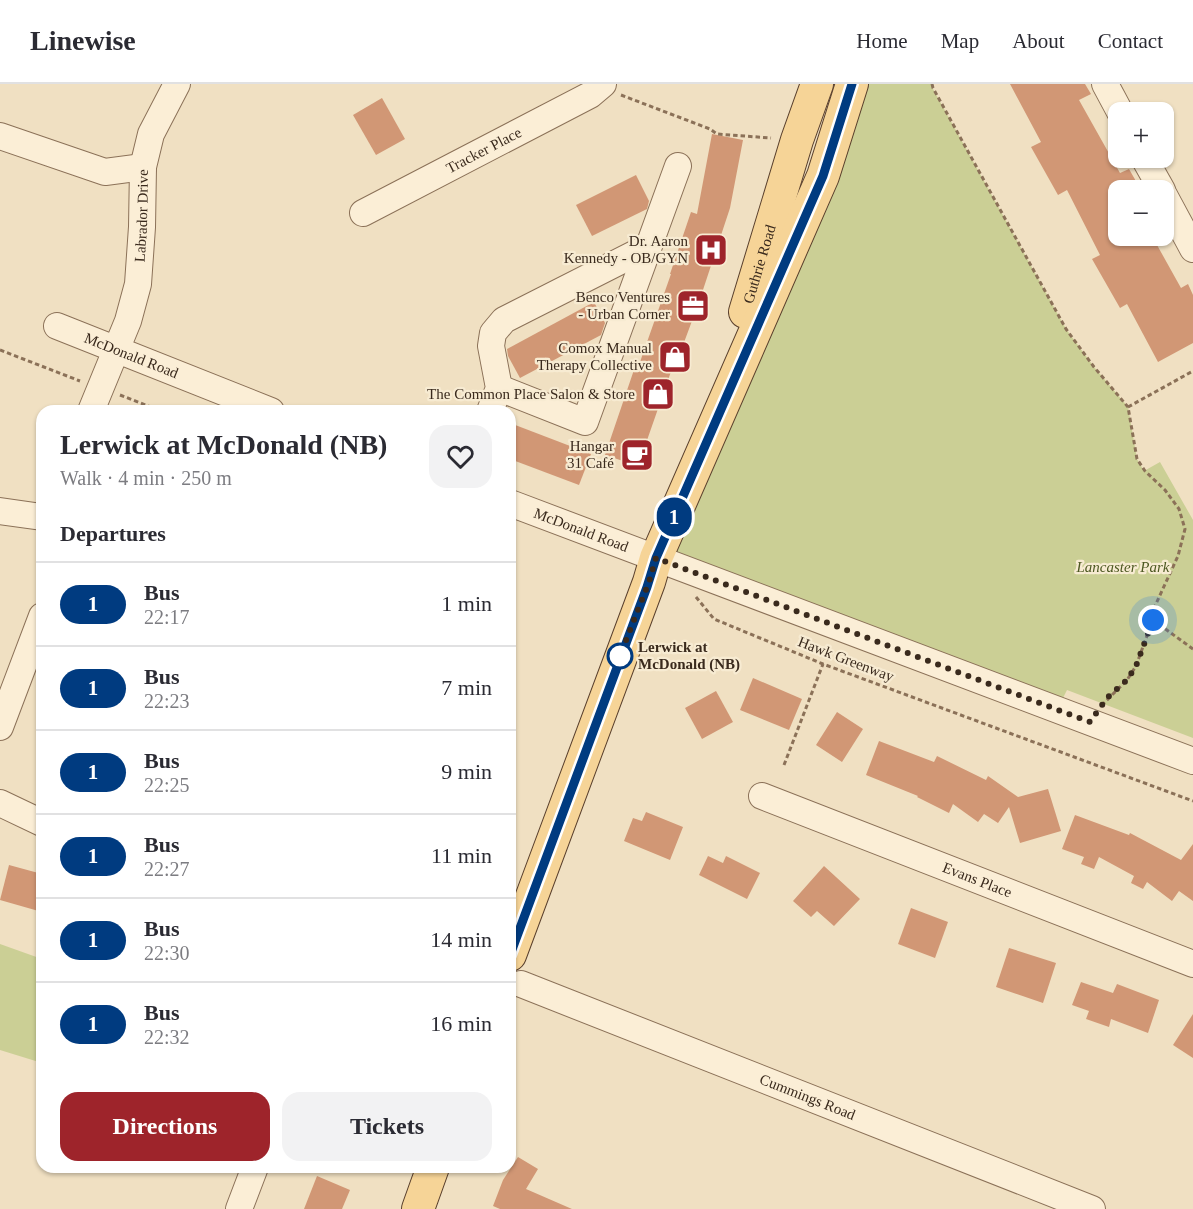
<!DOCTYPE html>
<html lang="en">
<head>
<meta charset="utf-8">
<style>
  body { margin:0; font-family:"Times New Roman",serif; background:#f2f2f3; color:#2b2b33; height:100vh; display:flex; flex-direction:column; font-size:22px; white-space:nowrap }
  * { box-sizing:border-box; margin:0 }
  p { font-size:20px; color:#7c7c81 }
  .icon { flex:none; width:33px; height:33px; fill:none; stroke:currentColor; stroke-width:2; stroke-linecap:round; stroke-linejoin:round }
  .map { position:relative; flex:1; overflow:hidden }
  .sheet { position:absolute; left:36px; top:321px; width:480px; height:768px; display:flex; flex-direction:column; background:#fff; border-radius:18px; box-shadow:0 2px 4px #0004 }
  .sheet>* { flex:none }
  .badge { padding:0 12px; border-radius:20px; font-size:21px; line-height:39px }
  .controls { position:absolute; left:1108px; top:18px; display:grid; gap:12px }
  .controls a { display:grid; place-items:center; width:66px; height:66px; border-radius:12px; background:#fff; box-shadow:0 2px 4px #0004; font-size:30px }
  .you { position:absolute; width:30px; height:30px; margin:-15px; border:4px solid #fff; border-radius:50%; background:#1a73e8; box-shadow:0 0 0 9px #1a73e833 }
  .map>.badge { position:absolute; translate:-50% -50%; box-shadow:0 0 0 3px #fff }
  h2 { padding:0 24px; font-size:22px; line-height:54px }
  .round { display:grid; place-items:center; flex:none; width:63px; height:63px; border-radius:18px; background:#f2f2f3 }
  .overview { display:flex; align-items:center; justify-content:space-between; height:102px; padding:0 24px }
  h1 { font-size:28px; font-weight:800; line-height:45px }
  .primary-button { display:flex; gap:12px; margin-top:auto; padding:12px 24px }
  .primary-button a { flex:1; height:69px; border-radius:18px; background:#9e242b; color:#fff; font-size:24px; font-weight:800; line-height:69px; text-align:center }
  .primary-button a+a { background:#f2f2f3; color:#2b2b33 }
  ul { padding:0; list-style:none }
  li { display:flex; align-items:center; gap:18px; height:84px; padding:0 24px; border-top:2px solid #e1e1e2 }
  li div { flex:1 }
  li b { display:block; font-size:22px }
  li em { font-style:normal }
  li .badge { min-width:66px; font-weight:700; text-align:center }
  header { display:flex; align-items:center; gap:36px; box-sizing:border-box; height:84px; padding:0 30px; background:#fff; border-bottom:2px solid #e1e1e2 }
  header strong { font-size:28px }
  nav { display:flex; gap:33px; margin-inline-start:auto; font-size:21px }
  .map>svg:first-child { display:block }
  .green { fill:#cbcf95 }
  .building { fill:#d19775 }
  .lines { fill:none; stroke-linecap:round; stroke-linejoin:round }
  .minor-casing { stroke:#8b7158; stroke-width:28 }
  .major-casing { stroke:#593f2c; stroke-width:34 }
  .path { stroke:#8b7158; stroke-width:3; stroke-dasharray:4.5 3; stroke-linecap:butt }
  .minor { stroke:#fbeed6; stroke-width:26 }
  .major { stroke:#f6d497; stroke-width:32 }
  .line-casing { stroke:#fff; stroke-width:14 }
  .line { stroke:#003b80; stroke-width:9 }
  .walk { stroke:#3a2a1d; stroke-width:6; stroke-dasharray:0 10.8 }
  .stop-dot { fill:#fff; stroke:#003b80; stroke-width:3 }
  .labels { text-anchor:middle; stroke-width:4.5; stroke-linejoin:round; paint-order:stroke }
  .street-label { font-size:15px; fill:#3a2a1d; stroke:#f7ebd2 }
  .poi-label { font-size:15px; fill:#3a2a1d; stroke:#f7ebd2; text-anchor:end }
  .park-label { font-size:15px; font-style:italic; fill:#4d5822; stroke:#f7ebd2 }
  .stop-label { font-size:15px; font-weight:bold; fill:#3a2a1d; stroke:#f7ebd2; text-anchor:start }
</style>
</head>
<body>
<header>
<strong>Linewise</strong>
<nav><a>Home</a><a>Map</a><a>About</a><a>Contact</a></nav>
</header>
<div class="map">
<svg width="1193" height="1125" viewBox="0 0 1193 1125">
  <rect width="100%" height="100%" fill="#f0e0c2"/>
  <g class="green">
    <polygon points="852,0 932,0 933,5 1066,245 1094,283 1128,323 1137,375 1144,387 1160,378 1193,436 1193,654 1067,606 1057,626 656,474"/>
    <polygon points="0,860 42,875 42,979 0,966"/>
  </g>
  <g class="building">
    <polygon points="1010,0 1085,0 1091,10 1079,16 1120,89 1129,85 1141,106 1119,106 1119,152 1152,152 1181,204 1188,200 1193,211 1193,259 1158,278 1127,220 1120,224 1092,175 1100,171 1067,106 1058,111 1031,63 1041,58"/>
    <polygon points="382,14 405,55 376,71 353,31"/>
    <polygon points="712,50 743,56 730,124 699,218 676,280 674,279 638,382 605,371 637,277 640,278 671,190 670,190 691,128 697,130"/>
    <polygon points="636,91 649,117 647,125 592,152 576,121"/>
    <polygon points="594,218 605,239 601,251 520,294 508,272 507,265"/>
    <polygon points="510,339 591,370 579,401 510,375"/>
    <polygon points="753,594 802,615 789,646 740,626"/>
    <polygon points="716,607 733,638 702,655 685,624"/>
    <polygon points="837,628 863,645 842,678 816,661"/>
    <polygon points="879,657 934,678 937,672 986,696 988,692 1018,713 1048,705 1061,747 1020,759 1009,723 998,739 984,730 978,738 953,720 949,729 917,713 918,712 866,691"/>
    <polygon points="646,728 683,743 670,776 624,757 633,734 642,737"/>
    <polygon points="1075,731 1129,751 1130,749 1181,776 1193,760 1193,817 1179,807 1172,817 1147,798 1143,805 1131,799 1134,792 1099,773 1094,785 1081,780 1084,773 1062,765"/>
    <polygon points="708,772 723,779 726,772 760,789 747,815 699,791"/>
    <polygon points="9,781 42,790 42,828 0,816"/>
    <polygon points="824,782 860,815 834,842 817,827 811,833 793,817"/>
    <polygon points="911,824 948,838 935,874 898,860"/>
    <polygon points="1009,864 1056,879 1043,919 996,903"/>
    <polygon points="1081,898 1113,909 1117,900 1159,916 1148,949 1111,935 1109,943 1086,935 1089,927 1072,921"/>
    <polygon points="1193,930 1193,974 1173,961"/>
    <polygon points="518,1073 538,1085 526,1105 572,1125 500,1125 493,1122 503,1096"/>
    <polygon points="317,1092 350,1106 342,1125 304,1125"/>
  </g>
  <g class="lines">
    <g class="minor-casing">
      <g id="minor">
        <polyline points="1105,0 1120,28"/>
        <polyline points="0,52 105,88 143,83"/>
        <polyline points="1144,74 1162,106"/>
        <polyline points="1164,111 1193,165"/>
        <path id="s1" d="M363,129l227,-118 13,-11"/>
        <path id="s2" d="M57,242l214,85"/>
        <polyline points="499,304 585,338 678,82"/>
        <path id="s3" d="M91,327l37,-90 10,-37 4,-57 1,-60 8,-33 26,-50"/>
        <polyline points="490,327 499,304 491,262 493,249 504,236 648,163"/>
        <path id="s4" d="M510,419l683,258"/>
        <polyline points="0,427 42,433"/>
        <polyline points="0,643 42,532"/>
        <path id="s5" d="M762,712l431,168"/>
        <polyline points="0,719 42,739"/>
        <path id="s6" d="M521,900l571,225"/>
        <polyline points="239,1125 255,1083"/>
      </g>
    </g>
    <g class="major-casing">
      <g id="major">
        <path id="s7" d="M745,228l52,-172 20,-56"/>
        <polyline points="510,871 649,498 656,474 823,92 852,0"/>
        <polyline points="418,1125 433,1083"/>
      </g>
    </g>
    <g class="path">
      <polyline points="932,0 933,4 1066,245 1094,283 1128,323 1137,375 1145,387 1165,406 1179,425 1185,445 1178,472 1155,522 1153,535 1136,582 1127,596 1103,620"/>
      <polyline points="621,11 710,45 717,50 771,54"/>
      <polyline points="0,266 80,297"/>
      <polyline points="120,311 161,327"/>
      <polyline points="1128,323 1193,287"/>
      <polyline points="696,513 714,535 823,580 1193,717"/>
      <polyline points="1153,536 1193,565"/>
      <polyline points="784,681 823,580"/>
    </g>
    <use href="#minor" class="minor"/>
    <use href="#major" class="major"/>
  </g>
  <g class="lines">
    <g class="line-casing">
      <polyline id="line" points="510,871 647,503 656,474 823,92 852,0"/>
    </g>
    <use href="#line" class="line"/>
    <polyline class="walk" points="620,572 617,579 649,498 656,474 1090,638 1107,614 1127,596 1136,582 1153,536"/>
  </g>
  <defs>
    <g id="hospital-square" transform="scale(1.725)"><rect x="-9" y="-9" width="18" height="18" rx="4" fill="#9e242b" stroke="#f7ebd2"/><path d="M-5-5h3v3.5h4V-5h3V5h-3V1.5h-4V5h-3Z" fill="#fff"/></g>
    <g id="office-square" transform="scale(1.725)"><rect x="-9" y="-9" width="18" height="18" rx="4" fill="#9e242b" stroke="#f7ebd2"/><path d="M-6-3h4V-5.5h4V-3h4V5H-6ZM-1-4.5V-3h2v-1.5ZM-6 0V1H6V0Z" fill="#fff"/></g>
    <g id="shop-square" transform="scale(1.725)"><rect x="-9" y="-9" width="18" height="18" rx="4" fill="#9e242b" stroke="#f7ebd2"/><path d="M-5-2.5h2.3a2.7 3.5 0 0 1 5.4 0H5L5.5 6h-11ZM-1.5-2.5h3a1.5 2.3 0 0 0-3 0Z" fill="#fff"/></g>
    <g id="cafe-square" transform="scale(1.725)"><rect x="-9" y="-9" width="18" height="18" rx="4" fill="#9e242b" stroke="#f7ebd2"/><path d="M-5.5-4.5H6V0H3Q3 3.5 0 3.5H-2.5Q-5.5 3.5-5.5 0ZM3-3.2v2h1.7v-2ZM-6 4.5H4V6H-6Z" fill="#fff"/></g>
  </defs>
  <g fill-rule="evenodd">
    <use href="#hospital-square" x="711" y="166"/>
    <use href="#office-square" x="693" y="222"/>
    <use href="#shop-square" x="675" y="273"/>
    <use href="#shop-square" x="658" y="310"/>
    <use href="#cafe-square" x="637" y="371"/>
  </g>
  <circle class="stop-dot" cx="620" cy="572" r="12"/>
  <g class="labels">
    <g class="street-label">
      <text dy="5" stroke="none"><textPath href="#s1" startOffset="136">Tracker Place</textPath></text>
      <text dy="5" stroke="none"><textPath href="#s3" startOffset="204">Labrador Drive</textPath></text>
      <text dy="5" stroke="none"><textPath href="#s7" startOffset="50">Guthrie Road</textPath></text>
      <text dy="5" stroke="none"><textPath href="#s2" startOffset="80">McDonald Road</textPath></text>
      <text dy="5" stroke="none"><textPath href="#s4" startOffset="76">McDonald Road</textPath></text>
      <text transform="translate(846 575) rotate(21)" y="5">Hawk Greenway</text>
      <text dy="5" stroke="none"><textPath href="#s5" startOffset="231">Evans Place</textPath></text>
      <text dy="5" stroke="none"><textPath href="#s6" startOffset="308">Cummings Road</textPath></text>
    </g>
    <g class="poi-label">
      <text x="688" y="162">Dr. Aaron<tspan x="688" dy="17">Kennedy - OB/GYN</tspan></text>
      <text x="670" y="218">Benco Ventures<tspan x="670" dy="17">- Urban Corner</tspan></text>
      <text x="652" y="269">Comox Manual<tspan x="652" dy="17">Therapy Collective</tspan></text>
      <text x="635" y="315">The Common Place Salon &amp; Store</text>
      <text x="614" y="367">Hangar<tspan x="614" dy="17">31 Café</tspan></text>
    </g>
    <g class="park-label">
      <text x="1123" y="488">Lancaster Park</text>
    </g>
    <g class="stop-label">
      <text x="638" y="568">Lerwick at<tspan x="638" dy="17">McDonald (NB)</tspan></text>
    </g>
  </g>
</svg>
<div class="controls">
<a>+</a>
<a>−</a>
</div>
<div class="you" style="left:1153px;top:536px"></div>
<b class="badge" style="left:674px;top:433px;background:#003b80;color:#fff">1</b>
<section class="sheet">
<div class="overview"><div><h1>Lerwick at McDonald (NB)</h1><p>Walk · 4 min · 250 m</p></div><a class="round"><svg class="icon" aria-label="heart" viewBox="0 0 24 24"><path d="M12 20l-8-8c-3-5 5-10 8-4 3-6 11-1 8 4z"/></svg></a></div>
<h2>Departures</h2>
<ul>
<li><span class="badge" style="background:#003b80;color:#fff">1</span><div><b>Bus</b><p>22:17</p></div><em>1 min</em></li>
<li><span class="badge" style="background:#003b80;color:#fff">1</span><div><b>Bus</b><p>22:23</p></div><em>7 min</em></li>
<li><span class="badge" style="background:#003b80;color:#fff">1</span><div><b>Bus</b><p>22:25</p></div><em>9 min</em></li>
<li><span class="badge" style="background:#003b80;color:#fff">1</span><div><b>Bus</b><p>22:27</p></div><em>11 min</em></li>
<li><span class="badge" style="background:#003b80;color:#fff">1</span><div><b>Bus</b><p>22:30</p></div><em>14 min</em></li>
<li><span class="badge" style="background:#003b80;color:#fff">1</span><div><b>Bus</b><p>22:32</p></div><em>16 min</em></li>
</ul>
<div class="primary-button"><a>Directions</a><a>Tickets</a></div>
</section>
</div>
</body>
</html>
